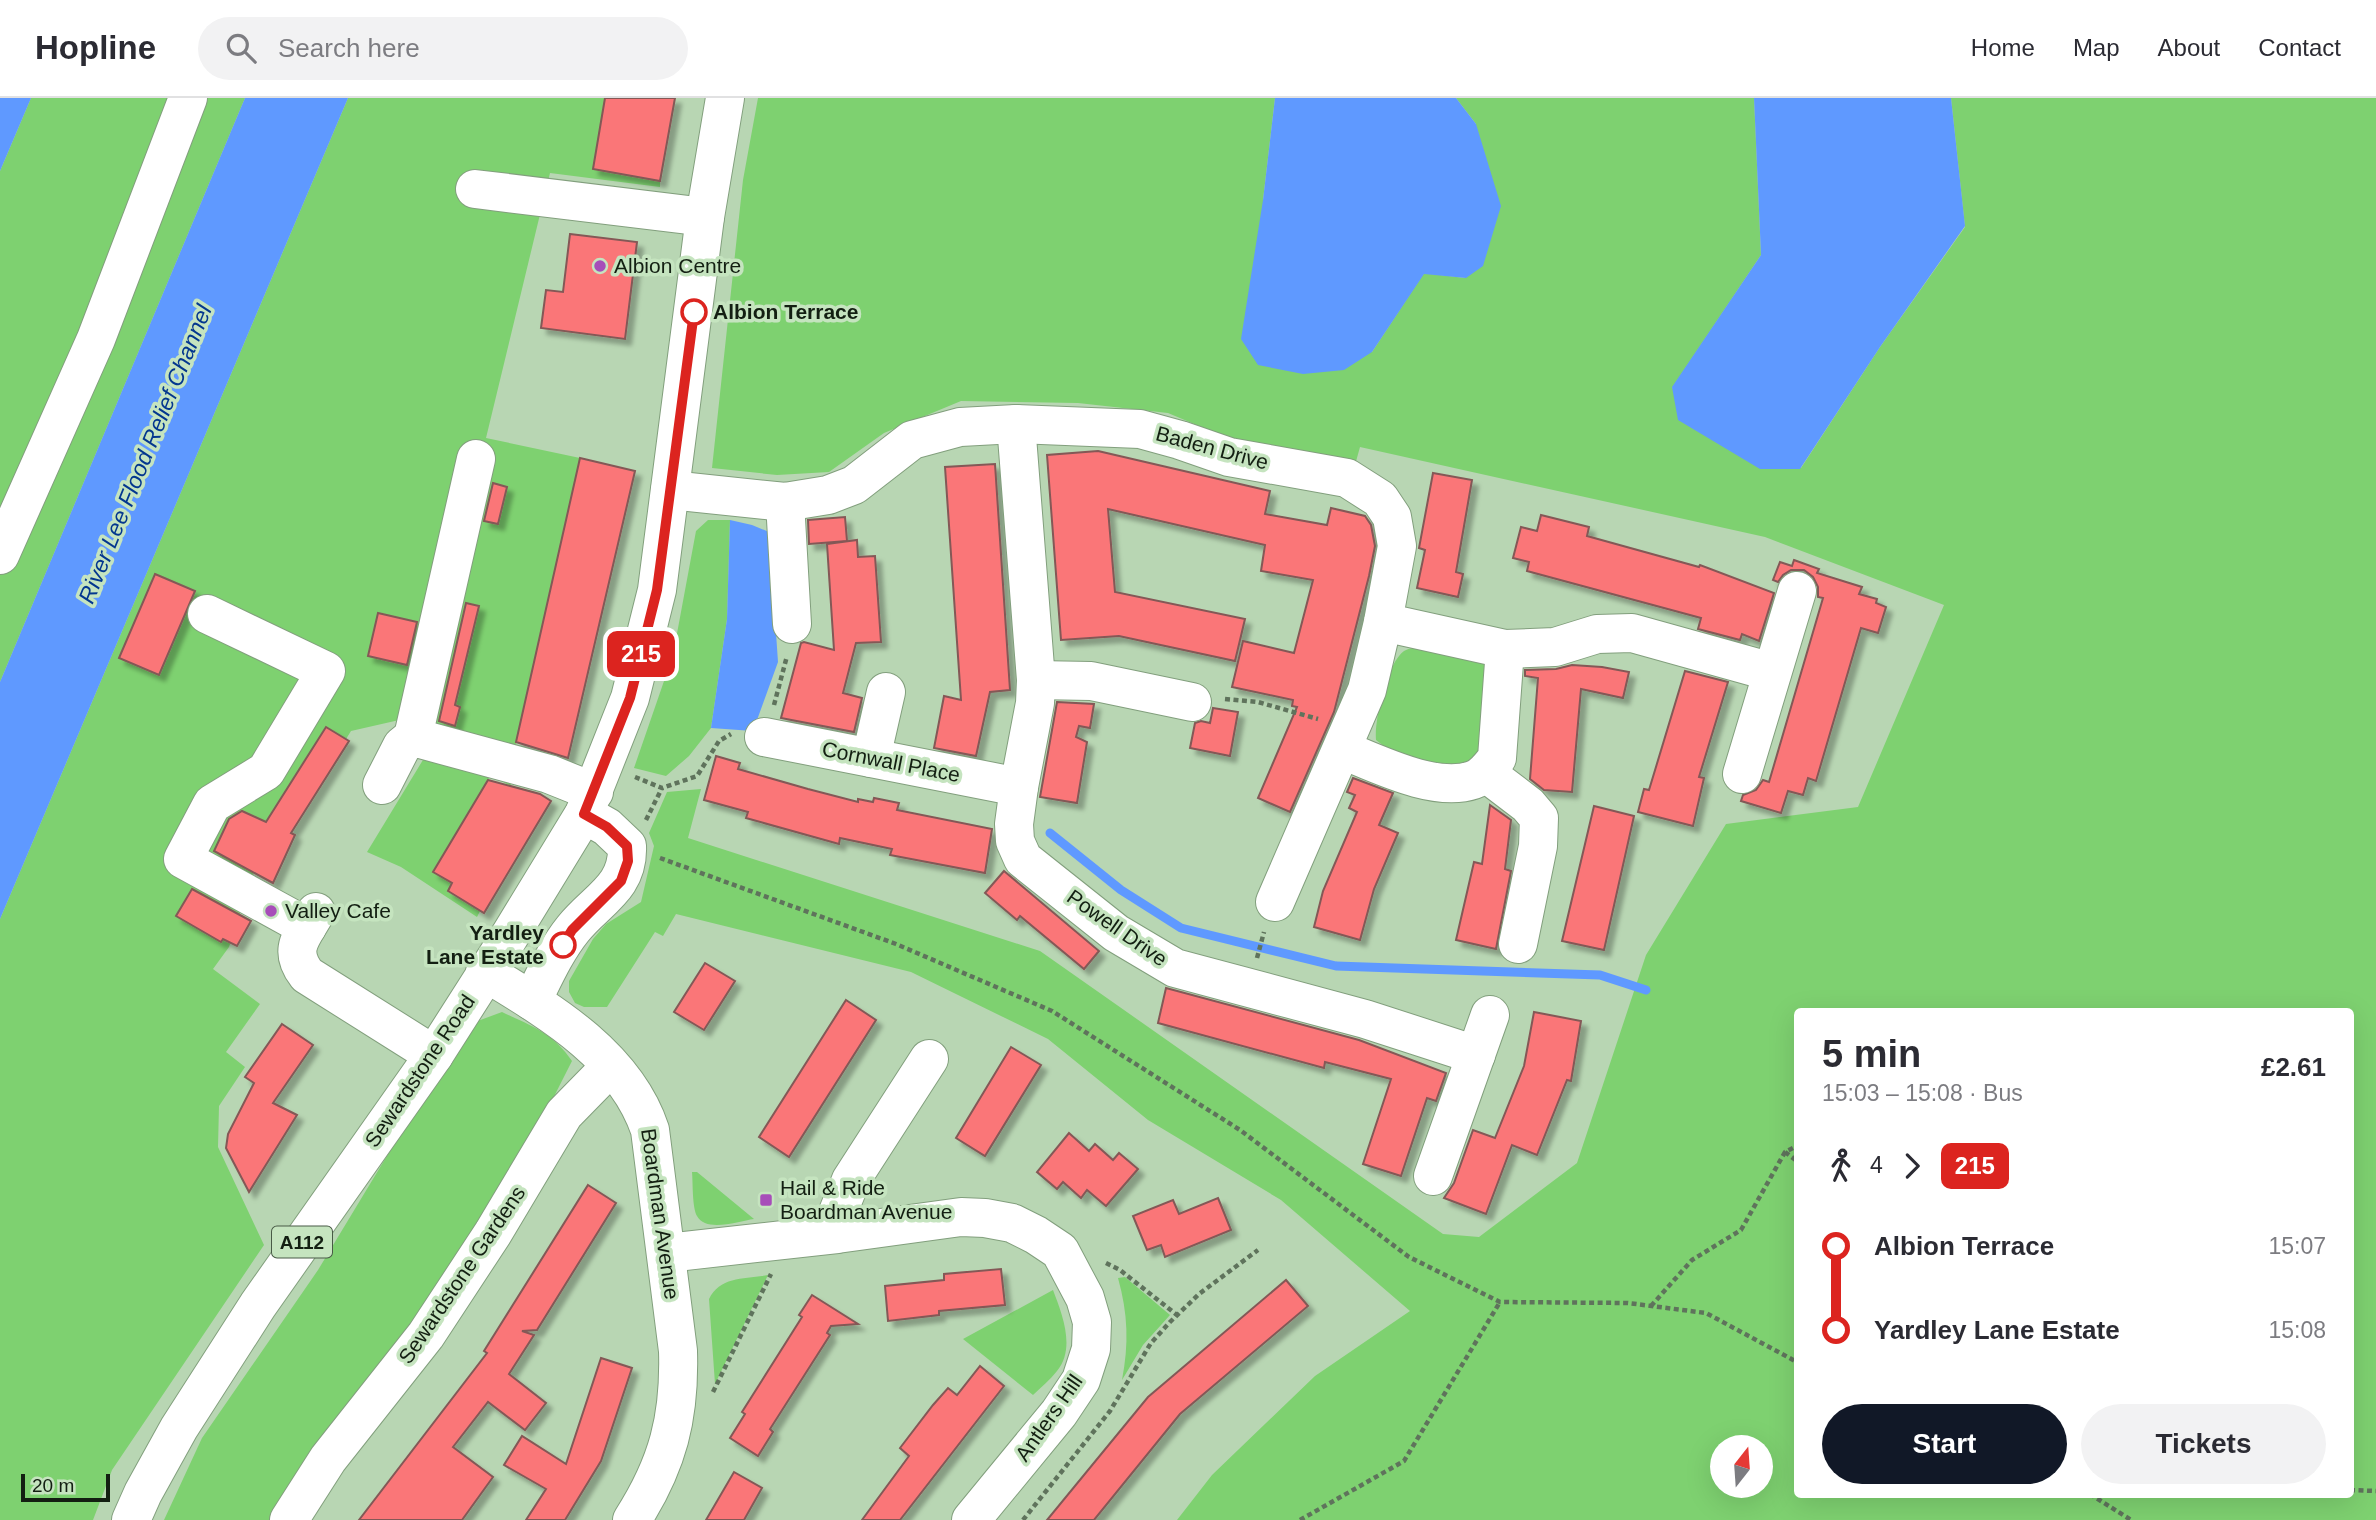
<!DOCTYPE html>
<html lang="en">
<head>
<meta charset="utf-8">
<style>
  body { margin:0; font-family:Arial,sans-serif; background:#f2f2f3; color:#2b2b33; height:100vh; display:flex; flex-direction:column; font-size:26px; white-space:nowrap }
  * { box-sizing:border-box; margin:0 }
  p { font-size:23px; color:#7c7c81 }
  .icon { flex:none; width:38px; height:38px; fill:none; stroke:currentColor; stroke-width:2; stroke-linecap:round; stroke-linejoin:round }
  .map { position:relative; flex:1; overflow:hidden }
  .sheet { position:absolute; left:1794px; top:910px; width:560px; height:490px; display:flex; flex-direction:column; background:#fff; border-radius:7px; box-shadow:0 7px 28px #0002 }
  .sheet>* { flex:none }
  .badge { padding:0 14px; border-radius:10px; font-size:24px; line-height:46px }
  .needle { width:46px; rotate:17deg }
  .tools { position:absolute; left:1710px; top:1337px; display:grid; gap:14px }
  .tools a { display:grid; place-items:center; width:63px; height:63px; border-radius:50%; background:#fff; box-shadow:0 7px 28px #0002; font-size:35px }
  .scale { position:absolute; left:21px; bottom:18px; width:89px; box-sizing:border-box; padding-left:7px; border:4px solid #131f12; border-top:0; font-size:19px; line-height:24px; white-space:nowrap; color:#131f12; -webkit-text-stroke:5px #c5e4bf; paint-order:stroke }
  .map>.badge { position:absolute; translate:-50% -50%; box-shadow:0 0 0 4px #fff }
  .legs { display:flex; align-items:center; gap:10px; height:77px; padding:0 28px; font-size:23px }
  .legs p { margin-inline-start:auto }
  .summary { display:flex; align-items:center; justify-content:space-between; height:119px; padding:0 28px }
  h1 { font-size:38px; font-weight:700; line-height:52px }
  .action { display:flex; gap:14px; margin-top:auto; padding:14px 28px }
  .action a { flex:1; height:80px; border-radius:42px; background:#111827; color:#fff; font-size:28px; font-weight:700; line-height:80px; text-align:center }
  .action a+a { background:#f2f2f3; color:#2b2b33 }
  ul { padding:0 28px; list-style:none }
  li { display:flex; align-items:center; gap:24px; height:84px; font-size:26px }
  li i { display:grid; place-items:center; width:10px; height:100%; margin:0 9px; background:currentColor }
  li i::after { content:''; width:18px; height:18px; margin:-9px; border:5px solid; border-radius:50%; background:#fff }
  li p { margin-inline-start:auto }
  li:first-child i { background:linear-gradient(#0000 50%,currentColor 0) }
  li:last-child i { background:linear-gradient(currentColor 50%,#0000 0) }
  header { display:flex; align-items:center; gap:42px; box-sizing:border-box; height:98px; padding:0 35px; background:#fff; border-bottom:2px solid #e1e1e2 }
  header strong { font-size:33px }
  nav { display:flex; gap:38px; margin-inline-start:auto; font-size:24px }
  .search { width:490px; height:63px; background:#f2f2f3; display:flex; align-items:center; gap:18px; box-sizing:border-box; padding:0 24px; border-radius:38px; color:#7c7c81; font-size:26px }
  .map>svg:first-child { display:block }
  .green { fill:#7ed170; fill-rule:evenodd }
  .water { fill:#5f99ff }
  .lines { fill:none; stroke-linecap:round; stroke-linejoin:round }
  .stream { stroke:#5f99ff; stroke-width:9 }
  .building { fill:#fa7678; stroke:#845857; stroke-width:2; filter:url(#shadow) }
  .minor-casing { stroke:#829f7d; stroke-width:40 }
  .major-casing { stroke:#829f7d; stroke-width:40 }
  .path { stroke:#5f735c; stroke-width:4.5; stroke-dasharray:5 3.5; stroke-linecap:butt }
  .minor { stroke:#fff; stroke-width:38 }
  .major { stroke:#fff; stroke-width:38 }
  .line-1-casing { stroke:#fff; stroke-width:16 }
  .line-1 { stroke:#dc241f; stroke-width:10 }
  .poi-dot { fill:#a74db9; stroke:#c5e4bf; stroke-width:2.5 }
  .stop-1-dot { fill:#fff; stroke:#dc241f; stroke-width:3.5 }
  .labels { text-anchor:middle; stroke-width:7; stroke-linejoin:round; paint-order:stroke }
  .shield { fill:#c5e4bf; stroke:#485a46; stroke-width:2 }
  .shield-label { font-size:19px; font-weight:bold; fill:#131f12 }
  .poi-label { font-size:21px; fill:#131f12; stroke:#c5e4bf; text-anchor:start }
  .stop-label { font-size:21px; font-weight:bold; fill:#131f12; stroke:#c5e4bf; text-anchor:start }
  .street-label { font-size:21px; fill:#131f12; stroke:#c5e4bf }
  .water-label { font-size:23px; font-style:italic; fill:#03378f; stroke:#c5e4bf }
</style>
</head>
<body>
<header>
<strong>Hopline</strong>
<div class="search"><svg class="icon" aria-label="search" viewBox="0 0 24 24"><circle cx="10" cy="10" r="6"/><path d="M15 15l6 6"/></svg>Search here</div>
<nav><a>Home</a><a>Map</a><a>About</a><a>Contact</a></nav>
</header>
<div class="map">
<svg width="2376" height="1422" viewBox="0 0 2376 1422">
  <defs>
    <filter id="shadow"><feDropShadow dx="6" dy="6" stdDeviation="2" flood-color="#0004"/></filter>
  </defs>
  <rect width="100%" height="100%" fill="#b8d6b3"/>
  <g class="green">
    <polygon points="31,0 245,0 0,584 0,73"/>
    <polygon points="348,0 605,0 593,71 660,83 660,89 550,75 486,340 580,360 514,656 408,620 351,633 295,724 273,717 229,849 213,871 260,906 226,954 245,969 219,1008 218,1049 264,1147 112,1372 93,1422 0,1422 0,821"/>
    <path d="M758,0h517l-12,102 109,152 52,-79 41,5 11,-154 -20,-26h298l7,157 -89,133 129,80 79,-121 85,-120 -14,-129h425v1422h-1199l35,-45 103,-99 95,-65 -129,-111 -133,-80 -100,-81 -137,-67 -235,-58 -13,22 -8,-4 -48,75h-23l-9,-4 -6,-11v-11l24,-42 13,-15 35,-22 13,-56 -5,-13 18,-41 34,-3 -13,49 352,113 403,283 36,3 98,-74 69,-208 80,-131 132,-17 86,-202 -179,-68 -405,-90 -5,18 -118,-23 -69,-29 -90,-10 -117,-2 -77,32 -55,39 -52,3 -65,-7 31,-288zM1797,914h553v482h-553zM1722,1349h38v39h-38z"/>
    <polygon points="708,422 730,422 727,521 711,630 689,658 666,678 634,670 673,557 696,433"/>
    <path d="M1425,547l61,15 -4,102 -38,8 -59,-23 -9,-7c-2,-19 11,-77 28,-89 5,-3 15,-4 21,-6z"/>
    <polygon points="429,652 514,681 510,688 491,677 433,773 452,785 448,794 480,813 477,819 401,769 367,754"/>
    <path d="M502,914c30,14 51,21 70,49l-75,148 -89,126 -95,112 -43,73h-106l38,-82 116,-168 133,-220 24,-28z"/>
    <path d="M692,1074h5l57,47c-15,2 -48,14 -57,-3 -5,-9 -4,-34 -5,-44z"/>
    <path d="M768,1177l-53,109 -6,-85c11,-23 36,-20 59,-24z"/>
    <path d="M1125,1179l45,38 -27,30 -21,35c7,-36 6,-66 -4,-102z"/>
    <path d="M1053,1192c9,24 23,58 4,81 -7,9 -16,16 -24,24l-70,-56z"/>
  </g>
  <g class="water">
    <polygon points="0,0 31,0 0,73"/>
    <polygon points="245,0 348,0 0,821 0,584"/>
    <polygon points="1275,0 1456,0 1476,26 1501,108 1483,168 1466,180 1424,176 1372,254 1344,272 1303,276 1258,267 1241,241 1263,102"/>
    <polygon points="1754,0 1951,0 1965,128 1880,249 1800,371 1760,371 1678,322 1672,289 1761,157"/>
    <polygon points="730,422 752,427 769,434 778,564 753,633 711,630 727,521"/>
  </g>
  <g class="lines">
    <polyline class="stream" points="1050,735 1121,792 1181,830 1336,868 1600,877 1646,892"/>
  </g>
  <g class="building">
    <polygon points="605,0 675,0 660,83 593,71"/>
    <polygon points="570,136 637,144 625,241 541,230 546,192 563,194"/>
    <polygon points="1098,353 1270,393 1265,416 1327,427 1331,410 1365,418 1371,427 1375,448 1369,478 1334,614 1290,714 1258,700 1297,609 1292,608 1293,602 1232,589 1243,543 1294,555 1313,482 1261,473 1265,447 1108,411 1115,494 1245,521 1235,563 1119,538 1061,542 1047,357"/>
    <polygon points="580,360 635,373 568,660 516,644"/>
    <polygon points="995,366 1010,592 990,594 976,658 934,650 944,598 961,602 945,369"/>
    <polygon points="1433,375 1472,382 1456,474 1463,476 1458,499 1417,490 1425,452 1419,450"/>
    <polygon points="493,385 507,389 498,426 484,423"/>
    <polygon points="1541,417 1589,429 1587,438 1699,469 1700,467 1774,495 1759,543 1742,536 1740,542 1698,531 1701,520 1527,473 1529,464 1513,460 1521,429 1537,433"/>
    <polygon points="845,419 847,443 809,446 808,422"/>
    <polygon points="857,442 858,459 875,458 881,544 856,545 843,595 862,600 854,634 781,620 801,545 804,544 834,552 827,446"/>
    <polygon points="1794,462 1819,471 1817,475 1862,489 1859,496 1877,501 1876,505 1886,509 1878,535 1861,530 1816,683 1808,680 1803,697 1788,693 1781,715 1741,703 1743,697 1756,692 1763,682 1769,684 1823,500 1818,499 1818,489 1813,479 1804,472 1791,472 1783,477 1778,484 1773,482 1780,464 1792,468"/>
    <polygon points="155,476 195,493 159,577 119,560"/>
    <polygon points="466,505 479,508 455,607 460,609 455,628 439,623"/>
    <polygon points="378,515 417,524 407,567 368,558"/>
    <polygon points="1572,567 1602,569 1629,574 1623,600 1581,591 1572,694 1544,692 1530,681 1538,580 1525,578 1525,572 1556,571"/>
    <polygon points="1685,573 1728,584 1699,679 1704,680 1693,728 1638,714 1644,691 1649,692"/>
    <polygon points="1057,604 1094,606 1090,630 1079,628 1076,639 1087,644 1077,705 1040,699"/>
    <polygon points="1213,610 1238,614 1230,658 1190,650 1195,625 1201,623 1210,625"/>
    <polygon points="326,629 349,643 291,735 295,737 273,785 214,753 229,721 242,713 266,724"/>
    <polygon points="716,658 740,665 738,671 808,691 858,704 858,701 873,704 874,700 899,705 897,712 992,731 985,775 890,757 892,751 840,740 839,746 746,720 748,714 704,702"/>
    <polygon points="1353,680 1393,695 1379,727 1398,735 1374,791 1360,842 1314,829 1323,793 1357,714 1349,710 1355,697 1347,694"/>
    <polygon points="488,682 540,696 551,703 484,815 448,793 452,785 433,774"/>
    <polygon points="1490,707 1511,722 1505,771 1511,773 1496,851 1456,842 1474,764 1482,766"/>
    <polygon points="1594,708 1634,718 1604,852 1562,843"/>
    <polygon points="1004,773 1099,853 1084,871 1020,818 1017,822 985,795"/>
    <polygon points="192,791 251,823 237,848 223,841 221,844 176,818"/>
    <polygon points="705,865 735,883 704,932 674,914"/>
    <polygon points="1166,890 1359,942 1446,975 1436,1003 1427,1000 1401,1078 1363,1066 1391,981 1325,964 1324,970 1158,925"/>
    <polygon points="846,902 876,922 789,1059 759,1039"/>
    <polygon points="1534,914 1581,923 1571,983 1567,982 1537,1057 1512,1047 1486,1116 1444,1100 1454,1085 1473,1032 1495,1040 1524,968"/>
    <polygon points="282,926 313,947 273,1005 297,1017 249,1094 226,1050 228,1036 254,985 245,979"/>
    <polygon points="1011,949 1041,967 985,1058 956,1040"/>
    <polygon points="1069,1035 1089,1053 1095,1046 1113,1062 1119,1055 1138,1071 1106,1108 1087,1092 1081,1100 1063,1084 1057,1091 1037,1074"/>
    <polygon points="588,1087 616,1105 537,1232 522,1233 534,1237 509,1276 546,1305 525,1332 488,1304 453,1349 493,1379 462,1422 359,1422 487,1255 484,1253"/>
    <polygon points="1218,1100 1231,1132 1165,1159 1161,1147 1147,1152 1133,1118 1173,1102 1179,1116"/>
    <polygon points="1001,1171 1005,1207 939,1213 939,1217 888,1223 885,1188 944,1182 944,1176"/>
    <polygon points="1286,1182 1308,1208 1180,1316 1094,1422 1047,1422 1148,1299"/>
    <polygon points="812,1197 858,1226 831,1228 827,1235 830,1237 770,1331 773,1334 758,1358 730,1340 745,1316 742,1314 802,1219 799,1217"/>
    <polygon points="601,1260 632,1270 601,1363 565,1422 526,1422 546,1391 504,1367 522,1338 566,1366"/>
    <polygon points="980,1268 1004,1288 900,1422 862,1422 909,1358 900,1350 933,1307 948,1290 957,1297"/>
    <polygon points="734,1374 762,1390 744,1422 706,1422"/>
  </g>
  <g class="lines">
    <g class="minor-casing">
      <g id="minor">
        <polyline points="475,91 705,119"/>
        <polyline points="1016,326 1036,582 1035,605 1019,689 1014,726 1015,743 1023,761 1116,835 1175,870 1365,921 1476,957"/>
        <polyline points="670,392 785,404 828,397 854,387 912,342 960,329 1016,326 1140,331 1180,342 1229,359 1347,380 1380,401 1392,419 1397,448 1383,524 1367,592 1275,804"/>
        <polyline points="785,404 792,526"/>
        <polyline points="0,457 96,241 188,0"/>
        <polyline points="207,516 326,573 266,673 212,706 183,761 307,829"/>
        <polyline points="1383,524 1505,551 1555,549 1597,536 1632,535 1772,574"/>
        <polyline points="1036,582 1091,583 1192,604"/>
        <polyline points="413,639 476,361"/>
        <polyline points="764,639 1019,689"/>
        <path d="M1343,652c35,14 92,43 130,30 11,-4 17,-13 24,-22l8,-109"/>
        <polyline points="871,660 886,594"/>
        <polyline points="1486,675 1528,707 1539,720 1538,748 1518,846"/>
        <polyline points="1742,676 1797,493"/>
        <polyline points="382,687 402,648 413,639 549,676 594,694"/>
        <path d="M316,814c-14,25 -29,37 -9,63l127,80"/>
        <path d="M485,874c64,39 140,83 165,158l28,221c2,66 -10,113 -46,169"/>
        <path d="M532,903c12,-24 24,-51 41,-72 23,-29 56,-41 54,-83l-20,-19 -23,-13"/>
        <polyline points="1433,1078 1490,917"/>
        <polyline points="837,1136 838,1114 851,1082 929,961"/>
        <polyline points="667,1155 837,1136 961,1119 985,1120 1012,1125 1036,1137 1060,1153 1085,1200 1092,1224 1091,1251 1081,1282 1059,1315 971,1422"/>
        <polyline points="289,1422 328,1361 426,1237 493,1135 564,1016 611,968"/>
      </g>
    </g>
    <g class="major-casing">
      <polyline id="major" points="131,1422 143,1395 179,1330 258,1207 434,957 501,852 584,716 630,600 657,492 705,119 725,0"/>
    </g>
    <g class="path">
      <polyline points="1225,601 1258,604 1318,621"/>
      <polyline points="774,607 787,558"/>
      <polyline points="635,679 662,690 697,678 719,643 731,636"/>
      <polyline points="646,722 662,690"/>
      <polyline points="660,760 896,846 1052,913 1240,1032 1409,1159 1500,1204 1628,1205 1706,1215 1797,1264"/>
      <polyline points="1257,860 1264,834"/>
      <polyline points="1785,1054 1797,1063"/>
      <polyline points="1106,1165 1120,1172 1177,1217"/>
      <polyline points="1651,1208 1692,1162 1741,1132 1785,1054 1797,1048"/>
      <polyline points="713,1294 771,1176"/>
      <polyline points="2350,1392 2376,1393"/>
      <polyline points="2090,1396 2131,1422"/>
      <polyline points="1023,1422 1110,1313 1151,1245 1170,1224 1199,1196 1258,1152"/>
      <polyline points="1300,1422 1404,1363 1500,1204"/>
    </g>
    <use href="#minor" class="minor"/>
    <use href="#major" class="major"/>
  </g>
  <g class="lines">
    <g class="line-1-casing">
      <polyline id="line-1" points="563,847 572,832 621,783 628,763 627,748 607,729 584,716 630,600 657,492 694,214"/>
    </g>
    <use href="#line-1" class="line-1"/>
  </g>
  <g class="poi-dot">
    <circle cx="600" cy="168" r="7"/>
    <circle cx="271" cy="813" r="7"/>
    <rect x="759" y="1095" width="14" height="14" rx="3.5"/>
  </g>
  <g class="stop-1-dot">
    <circle cx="694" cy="214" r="12"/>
    <circle cx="563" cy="847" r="12"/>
  </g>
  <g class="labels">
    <rect class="shield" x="272" y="1128.5" width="60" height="31" rx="5"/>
    <g class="shield-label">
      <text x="302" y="1151">A112</text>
    </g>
    <g class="poi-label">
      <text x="614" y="175">Albion Centre</text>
      <text x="285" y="820">Valley Cafe</text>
      <text x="780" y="1097">Hail &amp; Ride<tspan x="780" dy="24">Boardman Avenue</tspan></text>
    </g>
    <g class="stop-label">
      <text x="713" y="221">Albion Terrace</text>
      <text x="544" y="842" text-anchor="end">Yardley<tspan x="544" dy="24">Lane Estate</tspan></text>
    </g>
    <g class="street-label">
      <text transform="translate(1212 350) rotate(15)" y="7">Baden Drive</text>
      <text transform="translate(891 664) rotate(11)" y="7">Cornwall Place</text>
      <text transform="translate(1117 830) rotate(35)" y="7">Powell Drive</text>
      <text transform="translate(420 973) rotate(-56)" y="7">Sewardstone Road</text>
      <text transform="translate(660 1116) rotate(82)" y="7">Boardman Avenue</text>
      <text transform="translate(462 1177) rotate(-56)" y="7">Sewardstone Gardens</text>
      <text transform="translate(1049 1320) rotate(-55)" y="7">Antlers Hill</text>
    </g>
    <g class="water-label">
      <text transform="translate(145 356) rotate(-68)" y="8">River Lee Flood Relief Channel</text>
    </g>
  </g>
</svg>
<div class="tools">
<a><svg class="needle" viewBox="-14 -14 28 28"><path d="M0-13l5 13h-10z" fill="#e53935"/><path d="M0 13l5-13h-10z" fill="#7c7c81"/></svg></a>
</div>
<div class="scale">20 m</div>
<b class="badge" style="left:641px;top:556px;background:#dc241f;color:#fff">215</b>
<section class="sheet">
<div class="summary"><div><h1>5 min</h1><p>15:03 – 15:08 · Bus</p></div><b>£2.61</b></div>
<div class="legs"><svg class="icon" aria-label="walk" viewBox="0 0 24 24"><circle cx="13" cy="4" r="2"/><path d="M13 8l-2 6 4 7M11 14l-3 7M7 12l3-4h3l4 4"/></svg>4<svg class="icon" aria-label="forward" viewBox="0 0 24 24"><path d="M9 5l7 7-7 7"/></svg><b class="badge" style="background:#dc241f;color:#fff">215</b></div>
<ul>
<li><i style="color:#dc241f"></i><b>Albion Terrace</b><p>15:07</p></li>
<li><i style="color:#dc241f"></i><b>Yardley Lane Estate</b><p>15:08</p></li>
</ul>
<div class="action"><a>Start</a><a>Tickets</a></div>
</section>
</div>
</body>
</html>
